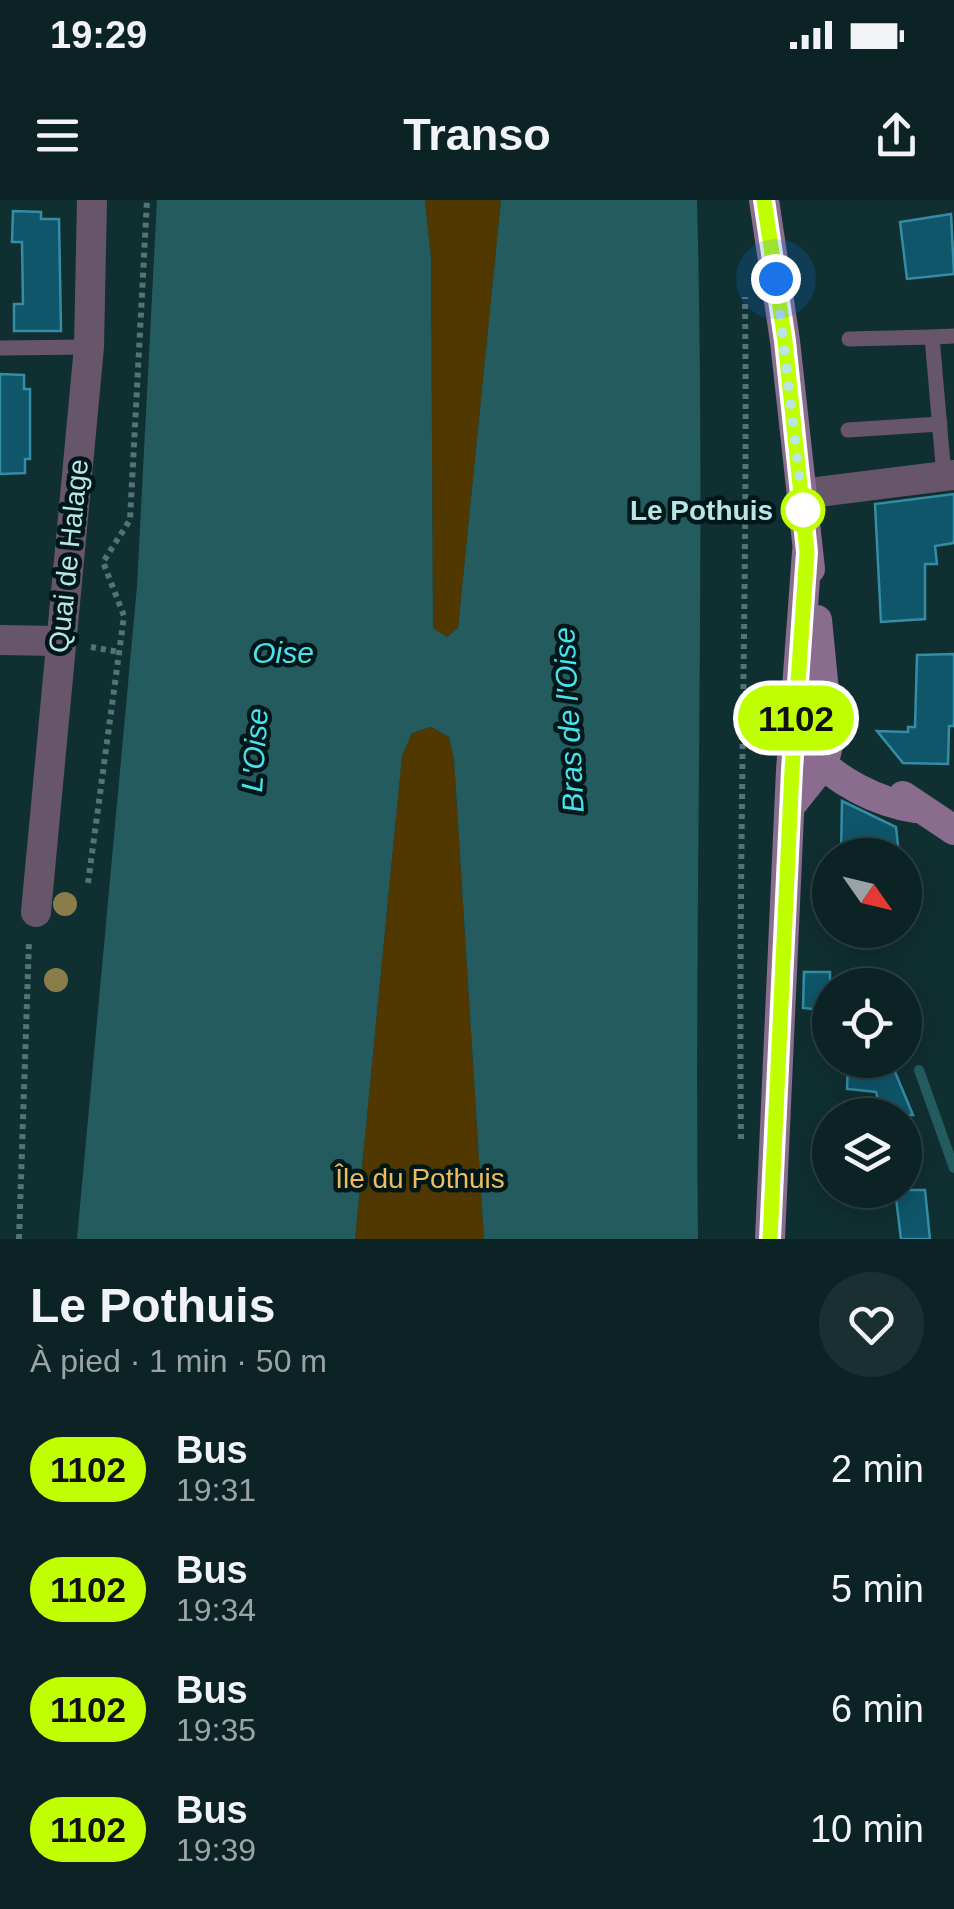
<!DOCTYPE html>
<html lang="fr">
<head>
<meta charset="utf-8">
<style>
  body { margin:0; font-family:Arial,sans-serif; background:#1a2f32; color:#f1f3f6; height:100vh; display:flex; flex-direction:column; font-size:38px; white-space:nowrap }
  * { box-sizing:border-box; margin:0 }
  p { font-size:32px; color:#9aa4a7 }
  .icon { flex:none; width:55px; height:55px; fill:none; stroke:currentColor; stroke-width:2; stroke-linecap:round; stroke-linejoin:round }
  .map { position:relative; height:1039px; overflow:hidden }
  .sheet { display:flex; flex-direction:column; background:#0c2325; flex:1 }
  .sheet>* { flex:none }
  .badge { padding:0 20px; border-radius:32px; font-size:35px; line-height:65px }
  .needle { width:65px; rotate:124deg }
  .buttons { position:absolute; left:812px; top:638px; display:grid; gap:20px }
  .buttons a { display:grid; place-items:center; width:110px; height:110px; border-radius:50%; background:#0c2325; box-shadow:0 5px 25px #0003,0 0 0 2px #2c4042; font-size:50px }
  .you { position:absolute; width:50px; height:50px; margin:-25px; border:8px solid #fff; border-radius:50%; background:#1a73e8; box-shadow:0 0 0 15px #1a73e833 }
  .map>.badge { position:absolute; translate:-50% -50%; box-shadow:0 0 0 5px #fff }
  .round { display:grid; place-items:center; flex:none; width:105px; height:105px; border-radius:52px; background:#1a2f32 }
  .summary { display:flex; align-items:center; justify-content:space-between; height:170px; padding:0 30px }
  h1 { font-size:48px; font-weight:600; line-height:75px }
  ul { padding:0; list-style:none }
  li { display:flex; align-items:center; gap:30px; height:120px; padding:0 30px }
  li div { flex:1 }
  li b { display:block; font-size:38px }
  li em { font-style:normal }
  li .badge { min-width:110px; font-weight:700; text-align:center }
  .status { display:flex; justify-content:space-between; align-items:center; height:70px; padding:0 50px; background:#0c2325; direction:ltr }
  .status svg { height:28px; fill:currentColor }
  header { display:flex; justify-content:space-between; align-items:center; height:130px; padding:0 30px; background:#0c2325; font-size:45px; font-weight:600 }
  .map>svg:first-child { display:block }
  .green { fill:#503800 }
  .water { fill:#245b5f }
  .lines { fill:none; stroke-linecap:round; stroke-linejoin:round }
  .stream { stroke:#245b5f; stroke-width:10 }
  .building { fill:#0f566a; stroke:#348ca5; stroke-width:2.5 }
  .path { stroke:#517577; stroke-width:6; stroke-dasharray:5 5; stroke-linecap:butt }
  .lane { stroke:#67556a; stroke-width:15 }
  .street { stroke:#67556a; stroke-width:30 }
  .secondary { stroke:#896c8e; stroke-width:30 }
  .tree { fill:#8a7d49 }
  .line-casing { stroke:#fff; stroke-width:22 }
  .line { stroke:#bfff00; stroke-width:15 }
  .walk { stroke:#b9e5e7; stroke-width:10; stroke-dasharray:0 18 }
  .stop-dot { fill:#fff; stroke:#bfff00; stroke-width:5 }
  .labels { text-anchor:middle; stroke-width:9; stroke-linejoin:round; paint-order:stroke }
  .stop-label { font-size:28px; font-weight:bold; fill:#b9e5e7; stroke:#001719; text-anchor:end }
  .street-label { font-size:28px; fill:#b9e5e7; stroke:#001719 }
  .park-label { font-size:28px; fill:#eebc5d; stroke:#001719 }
  .water-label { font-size:30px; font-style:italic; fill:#49e3ed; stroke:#001719 }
</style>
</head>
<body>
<div class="status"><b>19:29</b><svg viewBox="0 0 49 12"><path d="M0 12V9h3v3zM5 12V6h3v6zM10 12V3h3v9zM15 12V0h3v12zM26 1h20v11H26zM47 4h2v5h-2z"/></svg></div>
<header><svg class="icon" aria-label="menu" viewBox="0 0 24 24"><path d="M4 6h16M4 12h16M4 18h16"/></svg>Transo<svg class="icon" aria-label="share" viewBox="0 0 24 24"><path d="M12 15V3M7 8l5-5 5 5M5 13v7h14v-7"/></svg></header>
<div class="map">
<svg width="954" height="1039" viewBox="0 0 954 1039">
  <rect width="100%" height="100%" fill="#102f31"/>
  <g class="green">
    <polygon points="425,0 501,0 458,428 447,437 433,428 431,58"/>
    <polygon points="431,527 449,537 454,559 484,1039 355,1039 402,555 412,533"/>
  </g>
  <path class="water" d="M157,0h268l6,58 2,370 14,9 11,-9 43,-428h196c9,346 -3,693 1,1039h-214l-30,-480 -5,-22 -18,-10 -19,6 -10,23 -47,483h-278l60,-653z"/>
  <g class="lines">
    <polyline class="stream" points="919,870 954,968"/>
  </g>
  <g class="building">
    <polygon points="13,11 41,12 41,19 59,19 61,131 14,131 14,104 23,104 22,42 12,42"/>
    <polygon points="951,14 954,74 907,79 900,22"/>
    <polygon points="0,174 24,175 24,189 30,189 30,259 25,259 25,273 0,274"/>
    <polygon points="954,294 954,343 935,346 937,364 925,364 925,419 881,422 875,304"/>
    <polygon points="954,454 954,526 949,526 948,564 903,563 877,531 908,532 908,527 915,527 917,455"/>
    <polygon points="842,601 896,627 899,655 841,655"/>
    <polygon points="804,772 830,772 830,811 803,808"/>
    <polygon points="848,860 890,860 913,915 882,915 876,892 847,889"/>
    <polygon points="895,990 925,990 930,1039 901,1039"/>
  </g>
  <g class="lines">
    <g class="path">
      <polyline points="91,447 119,452"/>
      <polyline points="88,683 124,416 103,362 130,320 147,0"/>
      <path d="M741,939c-3,-281 7,-561 4,-842"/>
      <polyline points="19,1039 29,741"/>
    </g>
    <g class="lane">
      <polyline points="849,139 932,137"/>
      <polyline points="0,148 89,147"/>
      <polyline points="848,230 940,224"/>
      <polyline points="944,276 932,137 954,136"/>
    </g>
    <g class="street">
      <polyline points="802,294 954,275"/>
      <polyline points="0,440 59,441"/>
      <polyline points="36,712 89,147 92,0"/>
    </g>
    <g class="secondary">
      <polyline points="764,0 785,141 810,369"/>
      <path d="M810,551c25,30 67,51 105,57"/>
      <polyline points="903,596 954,630"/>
      <polyline points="791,605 823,565 829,542 817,420"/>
      <polyline points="770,1039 791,570 807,352"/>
    </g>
  </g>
  <g class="tree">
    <circle cx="65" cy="704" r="12"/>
    <circle cx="56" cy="780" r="12"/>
  </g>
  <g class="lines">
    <g class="line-casing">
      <polyline id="line" points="764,0 785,141 807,352 792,570 770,1039"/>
    </g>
    <use href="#line" class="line"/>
    <polyline class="walk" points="776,79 804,316 803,310"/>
  </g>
  <circle class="stop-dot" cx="803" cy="310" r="20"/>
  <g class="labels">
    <g class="stop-label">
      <text x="773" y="320">Le Pothuis</text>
    </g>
    <g class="street-label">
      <text transform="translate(68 356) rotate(-84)" y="10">Quai de Halage</text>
    </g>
    <g class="park-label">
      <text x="420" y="988">Île du Pothuis</text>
    </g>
    <g class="water-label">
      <text x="283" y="463">Oise</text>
      <text transform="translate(569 520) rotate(-93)" y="10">Bras de l'Oise</text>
      <text transform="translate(255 550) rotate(-86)" y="10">L'Oise</text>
    </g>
  </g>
</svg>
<div class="buttons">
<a><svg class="needle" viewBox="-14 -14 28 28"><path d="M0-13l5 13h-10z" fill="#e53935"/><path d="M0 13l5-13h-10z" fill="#9aa4a7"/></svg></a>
<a><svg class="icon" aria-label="locate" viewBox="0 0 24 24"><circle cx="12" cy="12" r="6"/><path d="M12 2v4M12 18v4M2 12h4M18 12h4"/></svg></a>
<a><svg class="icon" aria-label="layers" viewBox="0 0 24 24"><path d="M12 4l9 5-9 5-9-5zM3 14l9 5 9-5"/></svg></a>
</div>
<div class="you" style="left:776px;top:79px"></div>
<b class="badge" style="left:796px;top:518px;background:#bfff00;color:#111">1102</b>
</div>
<section class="sheet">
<div class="summary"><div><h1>Le Pothuis</h1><p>À pied · 1 min · 50 m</p></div><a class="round"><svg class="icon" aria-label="heart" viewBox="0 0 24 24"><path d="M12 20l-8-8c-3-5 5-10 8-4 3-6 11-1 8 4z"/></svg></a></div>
<ul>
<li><span class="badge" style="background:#bfff00;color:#111">1102</span><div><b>Bus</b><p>19:31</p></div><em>2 min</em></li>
<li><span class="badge" style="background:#bfff00;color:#111">1102</span><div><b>Bus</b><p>19:34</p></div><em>5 min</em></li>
<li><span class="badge" style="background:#bfff00;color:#111">1102</span><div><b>Bus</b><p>19:35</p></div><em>6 min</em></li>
<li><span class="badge" style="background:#bfff00;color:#111">1102</span><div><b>Bus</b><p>19:39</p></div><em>10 min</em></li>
</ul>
</section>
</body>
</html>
